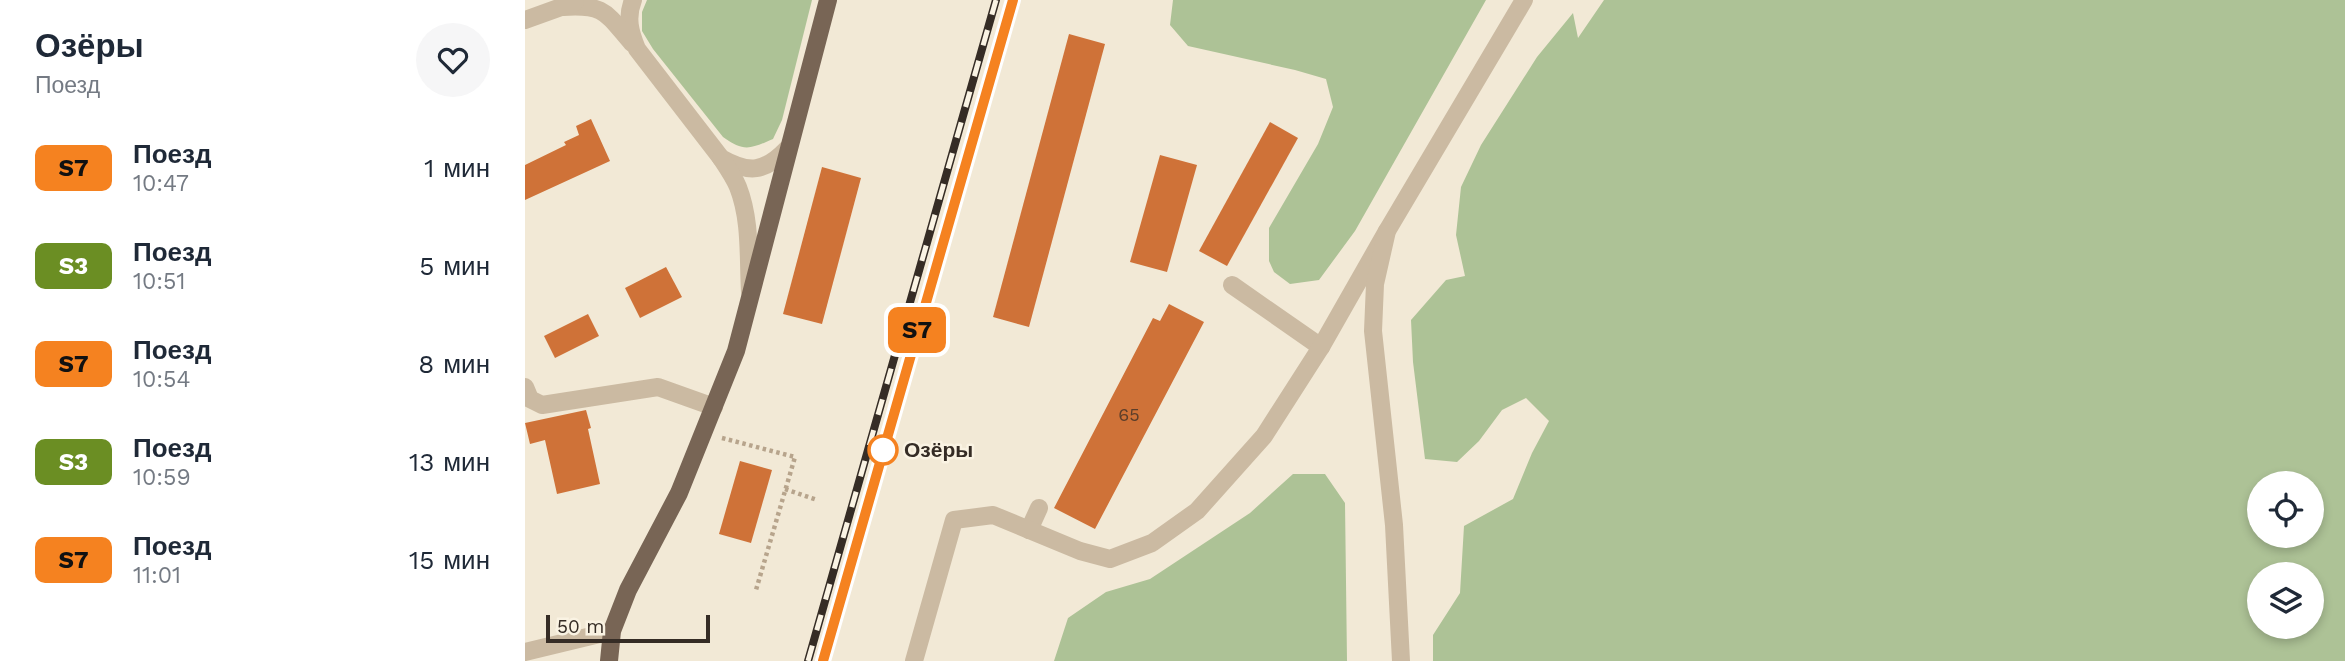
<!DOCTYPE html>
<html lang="ru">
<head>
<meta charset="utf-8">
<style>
  body { margin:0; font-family:"Work Sans",sans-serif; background:#f6f6f7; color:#1f2937; height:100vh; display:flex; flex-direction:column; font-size:26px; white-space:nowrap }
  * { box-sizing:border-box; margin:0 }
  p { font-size:23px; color:#747a83 }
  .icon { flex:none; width:38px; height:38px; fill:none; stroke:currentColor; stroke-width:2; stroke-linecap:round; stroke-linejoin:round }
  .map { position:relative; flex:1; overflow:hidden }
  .side { display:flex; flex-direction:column; background:#fff; width:525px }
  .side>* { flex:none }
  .badge { padding:0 14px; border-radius:10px; font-size:24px; line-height:46px }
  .buttons { position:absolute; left:1722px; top:471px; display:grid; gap:14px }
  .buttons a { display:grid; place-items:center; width:77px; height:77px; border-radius:50%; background:#fff; box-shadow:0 4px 10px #0003; font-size:35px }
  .scale { position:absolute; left:21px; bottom:18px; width:164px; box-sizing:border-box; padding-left:7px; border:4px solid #352c25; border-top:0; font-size:19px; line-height:24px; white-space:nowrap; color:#352c25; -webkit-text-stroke:5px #faf3e3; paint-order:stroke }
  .map>.badge { position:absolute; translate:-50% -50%; box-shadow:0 0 0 4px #fff }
  .round { display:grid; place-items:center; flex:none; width:74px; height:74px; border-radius:37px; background:#f6f6f7 }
  .overview { display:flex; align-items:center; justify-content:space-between; height:119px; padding:0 35px }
  h1 { font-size:33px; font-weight:800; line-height:52px }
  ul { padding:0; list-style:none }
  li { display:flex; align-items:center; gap:21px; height:98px; padding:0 35px }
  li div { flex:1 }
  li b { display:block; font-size:26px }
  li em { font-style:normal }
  li .badge { min-width:77px; font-weight:700; text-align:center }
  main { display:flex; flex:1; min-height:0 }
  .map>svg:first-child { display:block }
  .green { fill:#adc296; fill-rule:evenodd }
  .building { fill:#cf7238 }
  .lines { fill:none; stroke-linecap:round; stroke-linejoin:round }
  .path { stroke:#b7a48c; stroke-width:4.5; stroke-dasharray:3.5 3.5; stroke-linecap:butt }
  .minor { stroke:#cbbaa2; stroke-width:18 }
  .major { stroke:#786555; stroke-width:18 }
  .rail-casing { stroke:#352c25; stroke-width:8 }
  .rail { stroke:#faf3e3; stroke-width:5; stroke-dasharray:16; stroke-linecap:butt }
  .line-casing { stroke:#fff; stroke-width:16 }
  .line { stroke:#f58220; stroke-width:10 }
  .stop-dot { fill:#fff; stroke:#f58220; stroke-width:3.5 }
  .labels { text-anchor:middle; stroke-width:5; stroke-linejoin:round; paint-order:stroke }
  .number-label { font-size:18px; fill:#5c3e2a }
  .stop-label { font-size:21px; font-weight:bold; fill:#352c25; stroke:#faf3e3; text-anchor:start }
</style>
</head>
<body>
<main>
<section class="side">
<div class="overview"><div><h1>Озёры</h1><p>Поезд</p></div><a class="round"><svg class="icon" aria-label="heart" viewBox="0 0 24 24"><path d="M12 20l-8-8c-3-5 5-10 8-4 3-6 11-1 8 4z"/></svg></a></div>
<ul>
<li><span class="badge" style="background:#f58220;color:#111">S7</span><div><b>Поезд</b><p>10:47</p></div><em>1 мин</em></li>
<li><span class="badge" style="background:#6b8e23;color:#fff">S3</span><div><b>Поезд</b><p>10:51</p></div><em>5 мин</em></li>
<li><span class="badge" style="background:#f58220;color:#111">S7</span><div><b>Поезд</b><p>10:54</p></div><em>8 мин</em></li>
<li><span class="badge" style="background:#6b8e23;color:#fff">S3</span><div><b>Поезд</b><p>10:59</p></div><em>13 мин</em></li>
<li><span class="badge" style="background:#f58220;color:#111">S7</span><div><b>Поезд</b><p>11:01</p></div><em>15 мин</em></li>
</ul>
</section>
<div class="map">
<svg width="1820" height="661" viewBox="0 0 1820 661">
  <rect width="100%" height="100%" fill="#f2e9d6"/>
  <g class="green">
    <path d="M122,0h165l-30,120 -9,19c-23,10 -29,13 -50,-2l-70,-88 -11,-18v-19z"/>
    <polygon points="648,0 961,0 830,231 794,280 765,284 749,272 744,261 744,228 793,144 808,107 801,79 770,70 663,46 645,25"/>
    <path d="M1079,0h741v661h-912v-26l27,-42 4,-67 49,-27 19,-46 17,-32 -23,-23 -24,12 -23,31 -22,21 -32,-3 -12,-97 -2,-42 35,-40 19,-4 -9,-41 5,-48 20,-42 56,-88 36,-44 5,25zM1787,483v53h-53v-53zM1787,574v52h-53v-52z"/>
    <polygon points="768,474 800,474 820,503 822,661 529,661 543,618 581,592 625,579 725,513"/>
  </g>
  <g class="building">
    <polygon points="544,34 580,44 504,327 468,317"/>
    <polygon points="66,119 85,161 0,200 0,165 41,145 39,142 54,135 51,126"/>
    <polygon points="745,122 773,138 702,266 674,251"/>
    <polygon points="635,155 672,165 642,272 605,262"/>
    <polygon points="297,167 336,178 297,324 258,314"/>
    <polygon points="141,267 157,297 115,318 100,288"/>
    <polygon points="644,304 679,322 570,529 529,508 628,318 635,321"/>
    <polygon points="63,314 74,336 30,358 19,336"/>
    <polygon points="61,410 66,428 63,429 75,484 32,494 20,440 5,444 0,423"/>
    <polygon points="215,461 247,470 226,543 194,534"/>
  </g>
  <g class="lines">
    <g class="path">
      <polyline points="197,438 270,457 231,590"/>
      <polyline points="260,489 292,500"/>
    </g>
    <g class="minor">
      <path d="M108,0c-7,18 -3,32 4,49l84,109c28,16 44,14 66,-9"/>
      <path d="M38,7c42,-3 43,6 69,36"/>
      <polyline points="0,20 50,2"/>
      <path d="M196,158c6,9 13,19 17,29 13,33 10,70 12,105"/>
      <polyline points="707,285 796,347"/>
      <polyline points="0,387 5,399 17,405 133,387 189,407"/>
      <polyline points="504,530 514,508"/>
      <polyline points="0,652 87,631"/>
      <polyline points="389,661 429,520 468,515 555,551 585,559 627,543 672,511 739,436 796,347 862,231"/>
      <polyline points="876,661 869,525 848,331 850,284 862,231 999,0"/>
    </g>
    <polyline class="major" points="84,661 87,631 103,590 154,493 211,351 303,0"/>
    <g class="rail-casing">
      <g id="rail">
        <polyline points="283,661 471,0"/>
        <polyline points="298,661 488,0"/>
      </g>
    </g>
    <use href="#rail" class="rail"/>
  </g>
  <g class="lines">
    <g class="line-casing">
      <polyline id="line" points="298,661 488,0"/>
    </g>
    <use href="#line" class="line"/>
  </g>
  <circle class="stop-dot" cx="358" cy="450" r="14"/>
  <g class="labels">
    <g class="number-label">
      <text x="604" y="421">65</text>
    </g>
    <g class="stop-label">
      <text x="379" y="457">Озёры</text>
    </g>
  </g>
</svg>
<div class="buttons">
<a><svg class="icon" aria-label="locate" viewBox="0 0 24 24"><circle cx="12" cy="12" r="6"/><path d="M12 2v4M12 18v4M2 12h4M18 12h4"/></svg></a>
<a><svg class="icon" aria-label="layers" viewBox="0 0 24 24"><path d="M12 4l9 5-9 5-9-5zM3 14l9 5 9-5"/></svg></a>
</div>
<div class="scale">50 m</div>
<b class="badge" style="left:392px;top:330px;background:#f58220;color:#111">S7</b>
</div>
</main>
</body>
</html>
